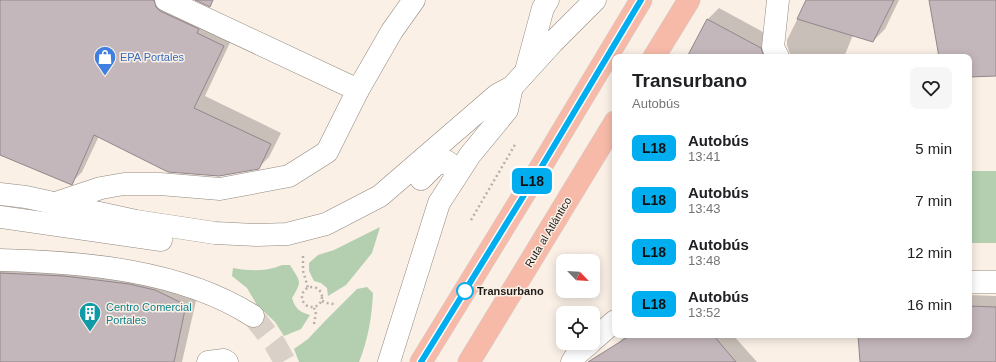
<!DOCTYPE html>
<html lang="es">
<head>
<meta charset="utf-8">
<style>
  body { margin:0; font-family:Arial,sans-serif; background:#f6f6f6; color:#202124; height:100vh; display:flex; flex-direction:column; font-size:15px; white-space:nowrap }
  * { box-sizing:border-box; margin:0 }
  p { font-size:13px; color:#757577 }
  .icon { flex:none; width:22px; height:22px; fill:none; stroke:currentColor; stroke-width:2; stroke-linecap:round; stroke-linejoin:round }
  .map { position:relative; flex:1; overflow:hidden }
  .drawer { position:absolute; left:612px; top:54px; width:360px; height:284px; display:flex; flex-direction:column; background:#fff; border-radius:8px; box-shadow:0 2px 10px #0003 }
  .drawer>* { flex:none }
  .badge { padding:0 8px; border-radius:6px; font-size:14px; line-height:26px }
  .needle { width:26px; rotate:115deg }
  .buttons { position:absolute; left:556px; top:254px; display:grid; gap:8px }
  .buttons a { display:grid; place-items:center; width:44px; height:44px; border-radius:8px; background:#fff; box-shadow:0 2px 10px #0003; font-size:20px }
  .map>.badge { position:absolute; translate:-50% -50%; box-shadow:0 0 0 2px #fff }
  .round { display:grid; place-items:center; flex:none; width:42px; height:42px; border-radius:8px; background:#f6f6f6 }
  .overview { display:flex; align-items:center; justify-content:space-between; height:68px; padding:0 20px }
  h1 { font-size:19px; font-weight:700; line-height:30px }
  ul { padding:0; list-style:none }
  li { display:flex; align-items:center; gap:12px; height:52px; padding:0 20px }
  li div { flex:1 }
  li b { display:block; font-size:15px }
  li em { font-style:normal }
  li .badge { min-width:44px; font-weight:700; text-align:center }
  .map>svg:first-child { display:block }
  .green { fill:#b3cfaf }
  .shadow { fill:#0003 }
  .building { fill:#c4b7bb; stroke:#93868b }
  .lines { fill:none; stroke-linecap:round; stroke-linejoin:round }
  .minor-tunnel { stroke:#d9d0c7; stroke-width:22; stroke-dasharray:22 11; stroke-linecap:butt }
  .minor-casing { stroke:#91887f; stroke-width:23 }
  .highway-casing { stroke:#d2d1d1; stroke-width:23 }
  .path { stroke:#b8b0a8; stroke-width:2.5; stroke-dasharray:2 3; stroke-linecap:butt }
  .minor { stroke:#fff; stroke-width:22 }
  .highway { stroke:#f7baa9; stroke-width:22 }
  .line-casing { stroke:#fff; stroke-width:9 }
  .line { stroke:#00aeef; stroke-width:6 }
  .stop-dot { fill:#fff; stroke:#00aeef; stroke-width:2 }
  .labels { text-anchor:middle; stroke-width:3; stroke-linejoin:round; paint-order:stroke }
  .shop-label { font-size:11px; fill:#366cbe; stroke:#faf0e6; text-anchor:start }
  .street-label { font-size:11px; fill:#1f1b18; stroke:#faf0e6 }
  .stop-label { font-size:11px; font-weight:bold; fill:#1f1b18; stroke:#faf0e6; text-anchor:start }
  .culture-label { font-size:11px; fill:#0d838f; stroke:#faf0e6; text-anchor:start }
</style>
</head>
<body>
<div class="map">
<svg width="996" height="362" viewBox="0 0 996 362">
  <rect width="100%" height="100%" fill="#faf0e6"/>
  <g class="green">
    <rect x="969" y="171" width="27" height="72"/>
    <polygon points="380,227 372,253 346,285 328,296 327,288 321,283 314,281 309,271 309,263 318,255 334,250"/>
    <path d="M282,265h8c10,17 13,15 2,33 3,10 7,14 18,17l-9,14 -17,7 -9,-14 -18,-17 -10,-17 -15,-12 1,-8c17,3 33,4 49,-3z"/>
    <path d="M367,287l6,6c-1,23 -5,47 -14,69h-60l-5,-13 14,-10 18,-19 31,-31z"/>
  </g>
  <g class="shadow">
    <polygon points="0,0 171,0 234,34 205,96 281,133 269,157 258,168 99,136 82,172 71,183 0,154"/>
    <polygon points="807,0 899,0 885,29 873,41 853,35 844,57 791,57 787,45 787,40"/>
    <polygon points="719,8 772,37 785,57 688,57 707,20"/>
    <polygon points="0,254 198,292 182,362 0,362"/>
    <polygon points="969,295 996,296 996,362 861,362 859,335 969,335"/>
    <polygon points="626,335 733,335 757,362 600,362"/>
  </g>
  <g class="building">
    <polygon points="0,0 154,0 156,7 160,11 199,29 197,33 224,46 194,108 271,144 259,169 219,176 168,172 94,135 72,185 0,155"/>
    <polygon points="195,0 213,0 210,7"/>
    <polygon points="806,0 894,0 873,42 797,19"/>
    <polygon points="929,0 996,0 996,76 969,77 969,57 939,57"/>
    <polygon points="707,19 761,48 764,57 687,57"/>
    <polygon points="0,273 64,276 129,284 155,290 186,305 174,362 0,362"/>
    <polygon points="969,306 996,307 996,362 860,362 858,335 969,335"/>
    <polygon points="631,335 713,335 736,362 588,362"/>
  </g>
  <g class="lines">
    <polyline class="minor-tunnel" points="253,316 275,344 285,362"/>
    <g class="minor-casing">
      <g id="minor">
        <polyline points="778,0 773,47 778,57"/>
        <polyline points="527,67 543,8 548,0"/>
        <polyline points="358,90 392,31 414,0"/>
        <polyline points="421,179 435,165 446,161 453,166 455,177"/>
        <polyline points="0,194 26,197 136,221 215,233 257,235 287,234 326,224 380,196 497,95 512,87 553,42 595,0"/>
        <polyline points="56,203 101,188 124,184 160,184 220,189 289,176 327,152 358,90 166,0"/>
        <polyline points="0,217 161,240"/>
        <path d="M0,260c84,2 181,10 253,56"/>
        <polyline points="969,282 996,282"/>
        <polyline points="593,340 615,321"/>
        <polyline points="208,362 224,360 227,362"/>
        <polyline points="389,362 439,203 470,155 507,110 512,87"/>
        <polyline points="572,362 577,354 590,343"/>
      </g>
    </g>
    <g class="highway-casing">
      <g id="highway">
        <polyline points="654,57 689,0"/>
        <polyline points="421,362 542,165 641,0"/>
        <polyline points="469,362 615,122"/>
      </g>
    </g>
    <g class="path">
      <polyline points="471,220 516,143"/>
      <polyline points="303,256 303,271 308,288"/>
      <circle cx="312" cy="297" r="10"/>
      <polyline points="322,301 327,303 334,304"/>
      <polyline points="314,324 316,312 314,308"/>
    </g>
    <use href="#minor" class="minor"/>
    <use href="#highway" class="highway"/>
  </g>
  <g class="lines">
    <g class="line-casing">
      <polyline id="line" points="421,362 542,166 641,0"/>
    </g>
    <use href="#line" class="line"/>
  </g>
  <defs>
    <g id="shop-pin" transform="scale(1.15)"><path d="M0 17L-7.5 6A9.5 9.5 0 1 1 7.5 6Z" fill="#3f7fe0" stroke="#faf0e6"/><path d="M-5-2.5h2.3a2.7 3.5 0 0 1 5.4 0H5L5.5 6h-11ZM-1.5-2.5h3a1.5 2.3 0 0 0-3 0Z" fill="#fff"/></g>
    <g id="building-pin" transform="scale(1.15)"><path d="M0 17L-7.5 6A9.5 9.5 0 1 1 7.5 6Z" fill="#0f9aa8" stroke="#faf0e6"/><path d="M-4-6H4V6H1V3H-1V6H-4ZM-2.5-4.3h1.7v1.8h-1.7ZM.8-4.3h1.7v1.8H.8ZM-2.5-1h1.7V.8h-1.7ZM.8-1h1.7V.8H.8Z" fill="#fff"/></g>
  </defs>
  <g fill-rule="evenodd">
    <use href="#shop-pin" x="105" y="57"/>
    <use href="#building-pin" x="90" y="313"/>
  </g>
  <circle class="stop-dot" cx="465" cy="291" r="8"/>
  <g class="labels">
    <g class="shop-label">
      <text x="120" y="61">EPA Portales</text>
    </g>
    <g class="street-label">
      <text transform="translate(548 232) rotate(-59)" y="4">Ruta al Atlántico</text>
    </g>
    <g class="stop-label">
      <text x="477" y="295">Transurbano</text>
    </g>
    <g class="culture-label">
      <text x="106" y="311">Centro Comercial<tspan x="106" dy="13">Portales</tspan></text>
    </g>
  </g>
</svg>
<div class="buttons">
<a><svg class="needle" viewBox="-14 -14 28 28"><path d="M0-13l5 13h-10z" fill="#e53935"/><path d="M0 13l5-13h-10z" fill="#757577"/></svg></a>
<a><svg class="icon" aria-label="locate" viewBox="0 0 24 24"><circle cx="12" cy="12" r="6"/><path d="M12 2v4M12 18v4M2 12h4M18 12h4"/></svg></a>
</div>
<b class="badge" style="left:532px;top:181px;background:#00aeef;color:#111">L18</b>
<section class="drawer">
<div class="overview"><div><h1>Transurbano</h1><p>Autobús</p></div><a class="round"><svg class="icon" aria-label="heart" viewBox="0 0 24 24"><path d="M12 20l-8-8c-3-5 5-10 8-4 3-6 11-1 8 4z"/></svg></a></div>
<ul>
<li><span class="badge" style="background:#00aeef;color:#111">L18</span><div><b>Autobús</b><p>13:41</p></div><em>5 min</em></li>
<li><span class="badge" style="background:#00aeef;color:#111">L18</span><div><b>Autobús</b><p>13:43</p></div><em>7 min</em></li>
<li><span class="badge" style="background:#00aeef;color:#111">L18</span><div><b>Autobús</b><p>13:48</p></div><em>12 min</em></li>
<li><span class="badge" style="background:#00aeef;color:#111">L18</span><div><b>Autobús</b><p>13:52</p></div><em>16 min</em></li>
</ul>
</section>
</div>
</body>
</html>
